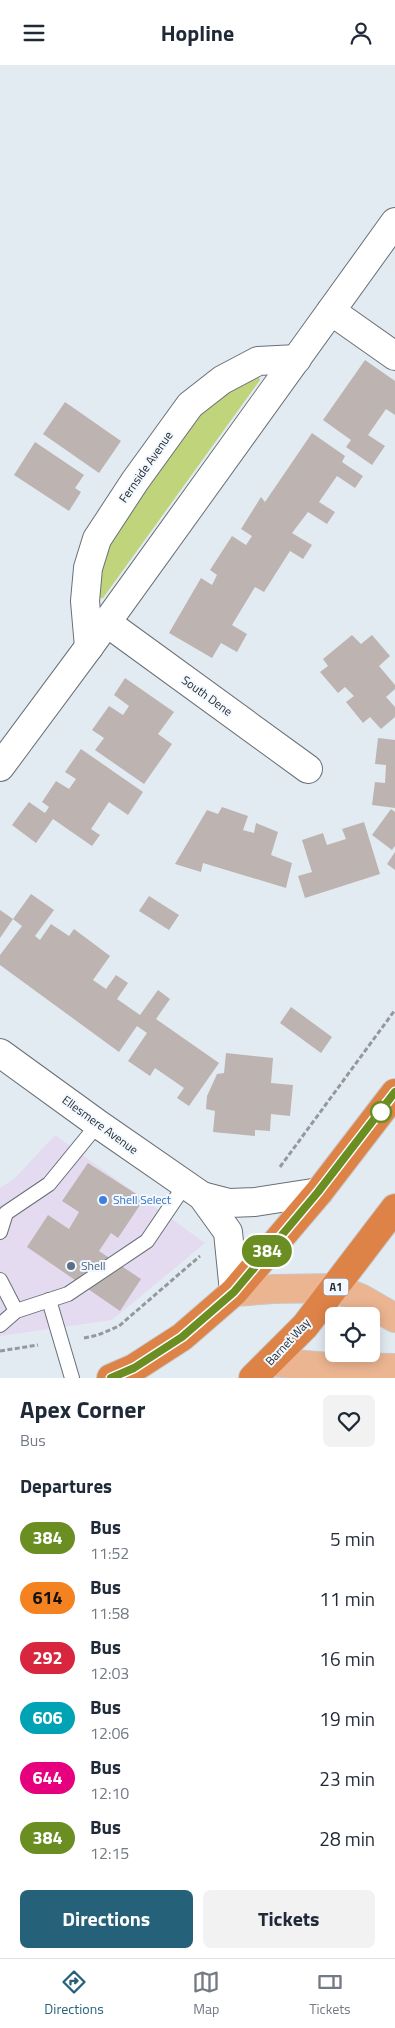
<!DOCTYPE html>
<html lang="en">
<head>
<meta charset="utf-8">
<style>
  body { margin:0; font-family:"Titillium Web",sans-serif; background:#f2f2f3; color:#1f2937; height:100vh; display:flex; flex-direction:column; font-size:19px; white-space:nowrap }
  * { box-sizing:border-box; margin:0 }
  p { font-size:16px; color:#747a83 }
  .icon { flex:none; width:28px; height:28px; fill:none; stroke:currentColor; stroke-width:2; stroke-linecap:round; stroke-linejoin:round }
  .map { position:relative; height:1313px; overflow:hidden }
  .panel { display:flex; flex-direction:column; background:#fff; flex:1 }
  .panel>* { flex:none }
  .badge { padding:0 10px; border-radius:16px; font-size:18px; line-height:32px }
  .tools { position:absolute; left:325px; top:1242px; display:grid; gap:10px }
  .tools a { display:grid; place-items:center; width:55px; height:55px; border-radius:8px; background:#fff; box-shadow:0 2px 12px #0003; font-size:25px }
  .map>.badge { position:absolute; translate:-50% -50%; box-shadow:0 0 0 2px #fff }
  h2 { padding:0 20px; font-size:19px; line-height:45px }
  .round { display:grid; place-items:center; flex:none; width:52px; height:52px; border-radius:8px; background:#f2f2f3 }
  .head { display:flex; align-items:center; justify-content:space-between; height:85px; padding:0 20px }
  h1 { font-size:24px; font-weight:700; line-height:38px }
  .action { display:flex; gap:10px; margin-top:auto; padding:10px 20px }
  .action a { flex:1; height:58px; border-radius:8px; background:#256279; color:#fff; font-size:20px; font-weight:700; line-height:58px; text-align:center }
  .action a+a { background:#f2f2f3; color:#1f2937 }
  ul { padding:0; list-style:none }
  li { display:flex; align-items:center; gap:15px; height:60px; padding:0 20px }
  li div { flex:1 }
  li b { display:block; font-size:19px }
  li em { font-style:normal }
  li .badge { min-width:55px; font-weight:700; text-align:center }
  header { display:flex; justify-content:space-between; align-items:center; height:65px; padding:0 20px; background:#fff; font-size:22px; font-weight:700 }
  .tabs { display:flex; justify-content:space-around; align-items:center; height:70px; border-top:1px solid #e0e1e3; background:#fff; font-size:14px; color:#747a83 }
  .tabs a { display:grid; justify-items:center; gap:2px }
  .tabs .active { color:#256279 }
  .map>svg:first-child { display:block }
  .commercial { fill:#e4dbf0 }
  .green { fill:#c0d47b }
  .building { fill:#bdb3b0 }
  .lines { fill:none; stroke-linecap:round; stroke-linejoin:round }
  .lane-casing { stroke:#696f75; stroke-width:16 }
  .street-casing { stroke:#696f75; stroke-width:30 }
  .primary-casing { stroke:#c7c8c8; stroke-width:30 }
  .highway-casing { stroke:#c7c8c8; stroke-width:30 }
  .path { stroke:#94999f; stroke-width:3; stroke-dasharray:5 2.5; stroke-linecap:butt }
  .lane { stroke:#fff; stroke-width:14 }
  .street { stroke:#fff; stroke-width:28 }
  .primary { stroke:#ebb591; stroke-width:28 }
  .highway { stroke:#de8348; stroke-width:28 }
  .line-casing { stroke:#fff; stroke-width:11 }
  .line { stroke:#6b8e23; stroke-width:8 }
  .stop-dot { fill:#fff; stroke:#6b8e23; stroke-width:2.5 }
  .shop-dot { fill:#3f7fe0; stroke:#f1f8ff; stroke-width:2 }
  .service-dot { fill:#5c6f8a; stroke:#f1f8ff; stroke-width:2 }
  .labels { text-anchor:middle; stroke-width:4; stroke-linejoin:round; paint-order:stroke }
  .shield { fill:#f1f8ff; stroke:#64686c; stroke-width:1 }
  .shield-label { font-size:11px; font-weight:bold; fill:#282a2d }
  .street-label { font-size:12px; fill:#282a2d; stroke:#f1f8ff }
  .shop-label { font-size:12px; fill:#366cbe; stroke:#f1f8ff; text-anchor:start }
  .service-label { font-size:12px; fill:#4e5e75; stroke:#f1f8ff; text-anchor:start }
</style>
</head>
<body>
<header><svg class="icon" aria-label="menu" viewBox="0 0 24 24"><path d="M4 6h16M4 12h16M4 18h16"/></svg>Hopline<svg class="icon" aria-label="person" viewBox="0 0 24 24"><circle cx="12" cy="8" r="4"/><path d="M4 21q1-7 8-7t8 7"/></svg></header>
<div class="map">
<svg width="395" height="1313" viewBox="0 0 395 1313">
  <rect width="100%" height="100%" fill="#e3ebf2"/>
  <polygon class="commercial" points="55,1070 205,1178 112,1255 0,1271 0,1123 14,1114"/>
  <polygon class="green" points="258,309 260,315 103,533 96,534 104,476 208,335"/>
  <g class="building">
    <polygon points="365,295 395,316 395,350 386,344 368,370 385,381 372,400 346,382 351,375 323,355"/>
    <polygon points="65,337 121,376 99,408 43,369"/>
    <polygon points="312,368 345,391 342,397 363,411 355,423 337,411 319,437 335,447 327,459 308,447 292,468 312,480 303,494 290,486 264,527 255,522 232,560 247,569 237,587 221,578 212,593 169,568 201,513 212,520 217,510 210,505 232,471 246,480 252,471 241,464 261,432 265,437"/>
    <polygon points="35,377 84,410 75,423 81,427 69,446 14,410"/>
    <polygon points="352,570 361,579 372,570 390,591 379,601 395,620 395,624 386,632 395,642 395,652 381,664 370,652 363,658 346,637 354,631 345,622 338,628 320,607 328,601 323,594"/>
    <polygon points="125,613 174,647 158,669 172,679 144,719 95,685 104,673 92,665 109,641 123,650 129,641 114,630"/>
    <polygon points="378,673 395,675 395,743 372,740 375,717 385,718 386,700 375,699"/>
    <polygon points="81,684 143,727 128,750 109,737 91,764 100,770 92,781 53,754 36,778 12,760 29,737 45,748 49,742 42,737 56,716 69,724 76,714 65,707"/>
    <polygon points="222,742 248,751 243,765 254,768 256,758 278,767 271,790 292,798 286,823 203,798 201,807 175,799 207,745 218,749"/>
    <polygon points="391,744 395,747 395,781 392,785 372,770"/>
    <polygon points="364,757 380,809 305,833 298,811 312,807 302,775 323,768 327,780 346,774 342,764"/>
    <polygon points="395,787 395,805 387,799"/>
    <polygon points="31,829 54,845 35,871 40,875 51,859 69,871 74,864 110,891 93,915 106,924 116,910 128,918 117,934 140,950 158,925 170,934 156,954 219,998 189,1041 177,1033 184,1023 155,1003 150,1011 128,996 147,968 137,961 119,987 0,900 0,890 22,861 13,854"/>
    <polygon points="149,831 179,850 169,865 139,846"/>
    <polygon points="0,845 13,854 0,873"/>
    <polygon points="291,942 332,972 321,988 280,958"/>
    <polygon points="226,988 273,993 271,1018 293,1020 290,1051 271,1049 270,1066 255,1065 255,1071 213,1067 215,1046 206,1044 207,1031 217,1009 224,1008"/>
    <polygon points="88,1098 144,1134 118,1173 111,1168 99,1186 141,1214 120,1246 27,1182 48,1150 69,1164 79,1147 62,1136"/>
  </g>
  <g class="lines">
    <g class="lane-casing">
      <g id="lane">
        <polyline points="0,1167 6,1148 49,1119 98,1059"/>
        <polyline points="0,1215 16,1246"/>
        <polyline points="49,1235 72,1313"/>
        <polyline points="0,1260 16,1246 68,1229 147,1176 185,1120"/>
      </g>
    </g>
    <g class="street-casing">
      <g id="street">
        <polyline points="331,246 395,291"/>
        <polyline points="106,557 308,704"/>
        <polyline points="89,582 85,536 88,503 97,474 135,416 190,340 222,315 258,296 297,294"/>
        <polyline points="0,702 89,582 395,157"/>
        <polyline points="0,988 98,1059 202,1131 228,1167 234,1227"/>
        <polyline points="202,1131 229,1138 255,1137 319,1127"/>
      </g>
    </g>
    <g class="primary-casing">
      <g id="primary">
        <polyline points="234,1227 274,1224 335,1223 362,1234 395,1253"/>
        <polyline points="270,1297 329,1302 395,1303"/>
      </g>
    </g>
    <g class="highway-casing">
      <g id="highway">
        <polyline points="111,1313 134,1303 182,1272 234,1227 319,1127 395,1028"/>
        <polyline points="253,1313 305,1261 395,1143"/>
      </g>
    </g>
    <g class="path">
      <polyline points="280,1102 395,945"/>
      <polyline points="84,1273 98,1270 119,1261 200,1191"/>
      <polyline points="0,1286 38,1280"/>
    </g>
    <use href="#lane" class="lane"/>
    <use href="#street" class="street"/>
    <use href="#primary" class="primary"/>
    <use href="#highway" class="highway"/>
  </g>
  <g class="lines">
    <g class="line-casing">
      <polyline id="line" points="111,1313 134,1303 182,1272 234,1227 318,1127 395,1027"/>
    </g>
    <use href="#line" class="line"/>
  </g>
  <circle class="stop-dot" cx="381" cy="1047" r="10"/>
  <circle class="shop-dot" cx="103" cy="1135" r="5"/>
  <circle class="service-dot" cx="71" cy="1201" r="5"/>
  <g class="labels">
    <rect class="shield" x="323.5" y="1213.5" width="25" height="17" rx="4"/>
    <g class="shield-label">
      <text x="336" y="1226">A1</text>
    </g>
    <g class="street-label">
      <text transform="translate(146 402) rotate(-55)" y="4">Fernside Avenue</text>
      <text transform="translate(207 631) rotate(36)" y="4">South Dene</text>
      <text transform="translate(100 1060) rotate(36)" y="4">Ellesmere Avenue</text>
      <text transform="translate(288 1277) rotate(-47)" y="4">Barnet Way</text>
    </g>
    <g class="shop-label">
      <text x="113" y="1139">Shell Select</text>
    </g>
    <g class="service-label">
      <text x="81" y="1205">Shell</text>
    </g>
  </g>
</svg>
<div class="tools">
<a><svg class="icon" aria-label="locate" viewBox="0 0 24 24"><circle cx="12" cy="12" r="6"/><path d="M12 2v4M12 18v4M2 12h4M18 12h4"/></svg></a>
</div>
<b class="badge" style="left:267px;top:1186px;background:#6b8e23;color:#fff">384</b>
</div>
<section class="panel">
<div class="head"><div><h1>Apex Corner</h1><p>Bus</p></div><a class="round"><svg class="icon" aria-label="heart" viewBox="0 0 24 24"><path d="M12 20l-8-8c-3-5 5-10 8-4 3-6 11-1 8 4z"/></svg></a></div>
<h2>Departures</h2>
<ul>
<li><span class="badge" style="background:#6b8e23;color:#fff">384</span><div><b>Bus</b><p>11:52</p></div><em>5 min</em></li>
<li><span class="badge" style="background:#f58220;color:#111">614</span><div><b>Bus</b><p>11:58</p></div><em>11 min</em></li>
<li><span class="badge" style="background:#d7263d;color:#fff">292</span><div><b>Bus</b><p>12:03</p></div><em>16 min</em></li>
<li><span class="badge" style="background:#00a3b4;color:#fff">606</span><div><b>Bus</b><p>12:06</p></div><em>19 min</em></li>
<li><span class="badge" style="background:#e6007e;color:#fff">644</span><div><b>Bus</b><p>12:10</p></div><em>23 min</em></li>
<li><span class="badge" style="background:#6b8e23;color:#fff">384</span><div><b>Bus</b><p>12:15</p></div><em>28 min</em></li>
</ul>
<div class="action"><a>Directions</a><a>Tickets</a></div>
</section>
<nav class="tabs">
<a class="active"><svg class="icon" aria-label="directions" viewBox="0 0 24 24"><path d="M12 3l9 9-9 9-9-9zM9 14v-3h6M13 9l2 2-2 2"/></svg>Directions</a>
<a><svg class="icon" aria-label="map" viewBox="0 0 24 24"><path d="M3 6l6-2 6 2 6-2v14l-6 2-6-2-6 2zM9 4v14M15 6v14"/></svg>Map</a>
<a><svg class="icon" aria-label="tickets" viewBox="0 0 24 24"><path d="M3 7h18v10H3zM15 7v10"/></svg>Tickets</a>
</nav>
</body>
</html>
